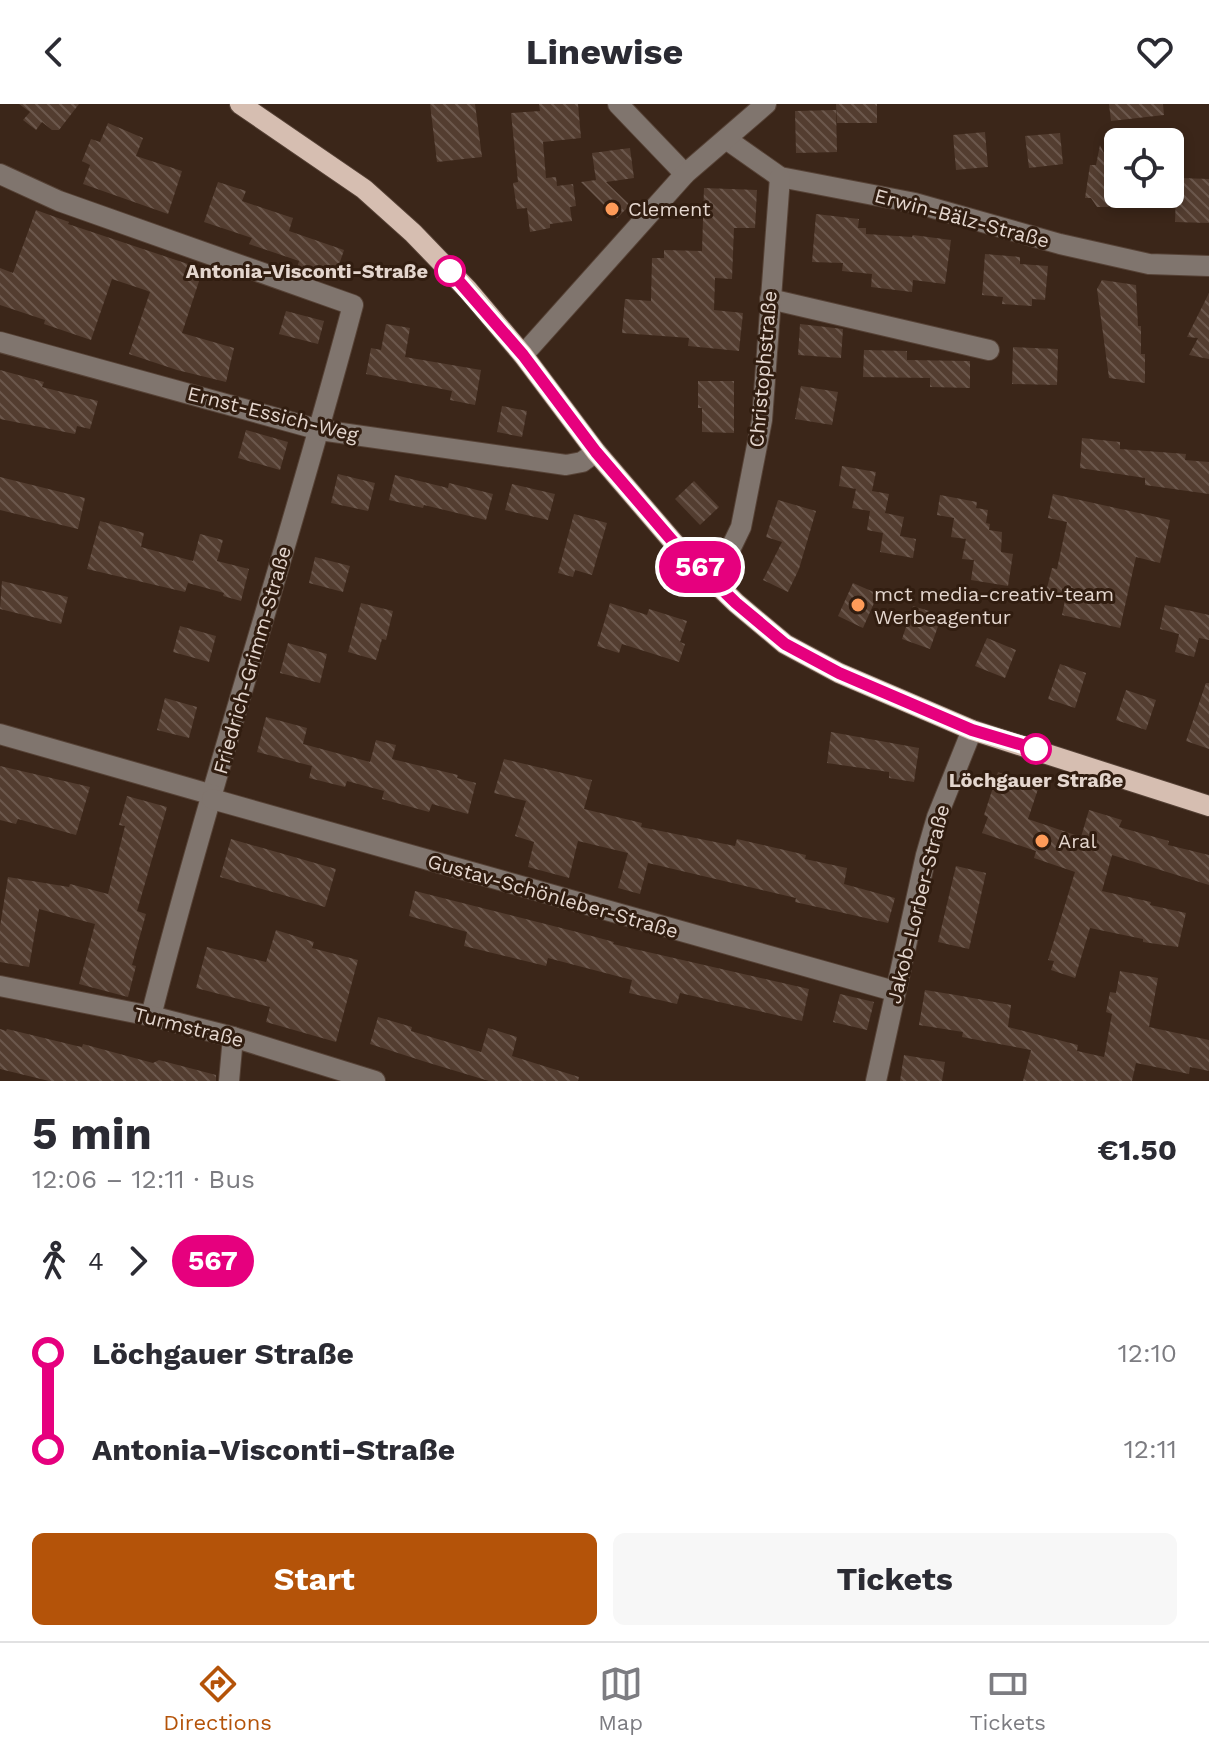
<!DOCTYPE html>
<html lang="en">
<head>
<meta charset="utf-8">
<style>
  body { margin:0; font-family:"Work Sans",sans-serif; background:#f7f7f7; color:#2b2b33; height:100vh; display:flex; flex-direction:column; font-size:30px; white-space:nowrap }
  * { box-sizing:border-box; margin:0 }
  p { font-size:26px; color:#7c7c81 }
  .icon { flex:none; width:44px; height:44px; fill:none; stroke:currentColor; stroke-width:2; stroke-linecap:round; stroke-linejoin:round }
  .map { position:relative; height:977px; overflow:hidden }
  .panel { display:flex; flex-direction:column; background:#fff; flex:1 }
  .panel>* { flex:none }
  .badge { padding:0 16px; border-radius:26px; font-size:28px; line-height:52px }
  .buttons { position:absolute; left:1104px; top:24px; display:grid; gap:16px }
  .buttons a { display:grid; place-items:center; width:80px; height:80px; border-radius:12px; background:#fff; box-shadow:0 4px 12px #0003; font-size:40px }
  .map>.badge { position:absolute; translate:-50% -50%; box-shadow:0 0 0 4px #fff }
  .legs { display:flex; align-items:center; gap:12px; height:88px; padding:0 32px; font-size:26px }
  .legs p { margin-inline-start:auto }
  .head { display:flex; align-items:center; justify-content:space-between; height:136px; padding:0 32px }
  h1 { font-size:44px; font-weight:700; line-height:60px }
  .primary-button { display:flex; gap:16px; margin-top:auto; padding:16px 32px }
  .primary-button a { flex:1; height:92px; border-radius:12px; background:#b45309; color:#fff; font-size:32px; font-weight:700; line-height:92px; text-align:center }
  .primary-button a+a { background:#f7f7f7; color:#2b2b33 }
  ul { padding:0 32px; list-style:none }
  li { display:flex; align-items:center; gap:28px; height:96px; font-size:30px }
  li i { display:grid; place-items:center; width:12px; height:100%; margin:0 10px; background:currentColor }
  li i::after { content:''; width:20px; height:20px; margin:-10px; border:6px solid; border-radius:50%; background:#fff }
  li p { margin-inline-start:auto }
  li:first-child i { background:linear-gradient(#0000 50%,currentColor 0) }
  li:last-child i { background:linear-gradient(currentColor 50%,#0000 0) }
  header { display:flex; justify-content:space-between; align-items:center; height:104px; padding:0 32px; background:#fff; font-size:36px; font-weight:700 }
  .tabs { display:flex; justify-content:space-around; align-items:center; height:112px; border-top:2px solid #e1e1e2; background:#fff; font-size:22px; color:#7c7c81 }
  .tabs a { display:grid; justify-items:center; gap:4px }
  .tabs .active { color:#b45309 }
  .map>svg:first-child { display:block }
  .building { fill:url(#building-back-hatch) }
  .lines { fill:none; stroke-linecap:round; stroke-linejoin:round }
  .minor-casing { stroke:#564236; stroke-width:22 }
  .major-casing { stroke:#564236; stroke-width:22 }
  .minor { stroke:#80756e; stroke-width:20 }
  .major { stroke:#d6beb1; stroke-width:20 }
  .line-1-casing { stroke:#fff; stroke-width:18 }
  .line-1 { stroke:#e6007e; stroke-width:12 }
  .poi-dot { fill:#fe9b59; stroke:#311d10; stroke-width:3 }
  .stop-1-dot { fill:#fff; stroke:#e6007e; stroke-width:4 }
  .labels { text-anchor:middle; stroke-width:6; stroke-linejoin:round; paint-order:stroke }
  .poi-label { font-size:20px; fill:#e4d6ce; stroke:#311d10; text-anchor:start }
  .street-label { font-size:20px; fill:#e4d6ce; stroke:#311d10 }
  .stop-label { font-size:20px; font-weight:bold; fill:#e4d6ce; stroke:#311d10; text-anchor:end }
</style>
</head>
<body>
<header><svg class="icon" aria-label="back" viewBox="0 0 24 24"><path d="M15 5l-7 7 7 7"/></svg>Linewise<svg class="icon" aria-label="heart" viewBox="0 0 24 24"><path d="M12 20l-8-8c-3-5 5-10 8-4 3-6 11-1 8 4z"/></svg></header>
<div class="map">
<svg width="1209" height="977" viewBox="0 0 1209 977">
  <defs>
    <pattern id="building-back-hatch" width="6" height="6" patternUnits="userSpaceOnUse" patternTransform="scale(2)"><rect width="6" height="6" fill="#533d30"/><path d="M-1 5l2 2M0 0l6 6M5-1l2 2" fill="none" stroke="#6c584d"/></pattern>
  </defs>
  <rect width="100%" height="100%" fill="#3b2619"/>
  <g class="building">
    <polygon points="19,0 79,0 59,26 52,26 42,18 36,26 23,16 30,8"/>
    <polygon points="430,0 475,0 482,53 437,58"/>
    <polygon points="539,0 578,0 581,34 543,38 546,74 556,73 557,82 573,80 576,102 570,103 572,117 550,120 550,124 530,128 527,104 517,105 513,79 518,78 511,9 540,7"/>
    <polygon points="836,0 877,0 877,19 837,19"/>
    <polygon points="1109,0 1163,0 1164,11 1111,17"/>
    <polygon points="836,6 837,48 796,49 795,7"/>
    <polygon points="108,19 143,34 136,52 182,67 168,110 83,80 90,61 82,57 91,35 100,38"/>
    <polygon points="985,28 988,63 956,66 953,31"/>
    <polygon points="1060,29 1063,60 1029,64 1025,32"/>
    <polygon points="1100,41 1111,64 1118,64 1118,100 1110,100 1108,103 1097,103 1091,94 1085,94 1090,61 1096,61"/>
    <polygon points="630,44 634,74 606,78 630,101 617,114 581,78 596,76 592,49"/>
    <polygon points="1181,74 1209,75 1209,119 1175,118 1176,90 1180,90"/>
    <polygon points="218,78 246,87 242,97 293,114 289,127 344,146 334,176 297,164 299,157 249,140 252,134 204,118"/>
    <polygon points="704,84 757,86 755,124 734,124 732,175 715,174 714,206 743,209 739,247 688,242 689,234 622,229 625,195 651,197 652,154 664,154 664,146 702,147"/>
    <polygon points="36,106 69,118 68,120 203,165 182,229 234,244 226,278 177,266 129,250 150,188 145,186 112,175 91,236 44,220 45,216 0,201 0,164 13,169"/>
    <polygon points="816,110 859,115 858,124 866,124 866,130 912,133 913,131 951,136 945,180 913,176 912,188 871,183 872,170 842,167 843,159 812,158"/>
    <polygon points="985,150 1020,153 1020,160 1048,162 1045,196 1032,195 1032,202 1002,200 1003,193 982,191"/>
    <polygon points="1102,176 1136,181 1138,222 1141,222 1141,250 1145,250 1145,279 1109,274 1097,185"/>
    <polygon points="1209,189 1209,255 1189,251 1198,234 1187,233"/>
    <polygon points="286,207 324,217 318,240 279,230"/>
    <polygon points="386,220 410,224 405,253 481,266 475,301 450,296 452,287 366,270 371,244 381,246"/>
    <polygon points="800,220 843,225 841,254 798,251"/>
    <polygon points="1013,243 1058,245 1057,281 1012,280"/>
    <polygon points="864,246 907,247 907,256 970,257 970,284 930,283 930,274 863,273"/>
    <polygon points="0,266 44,278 42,283 98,297 90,325 77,322 75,330 0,315"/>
    <polygon points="698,277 734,277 734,329 702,328 702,304 698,304"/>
    <polygon points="801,282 838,288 832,321 795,315"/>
    <polygon points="502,302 527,307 522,333 497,328"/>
    <polygon points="246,326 288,338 280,366 238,354"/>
    <polygon points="1082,334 1120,338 1120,345 1186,350 1185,356 1209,358 1209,390 1145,381 1145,374 1080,364"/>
    <polygon points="842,362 876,368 872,387 889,390 885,409 904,413 900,432 916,435 913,454 880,448 883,429 867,426 870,407 852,404 856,385 839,382"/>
    <polygon points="338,370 375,379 368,407 331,399"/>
    <polygon points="395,371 448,384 449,379 493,390 486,416 424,401 423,404 389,396"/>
    <polygon points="0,373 85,394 78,425 0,406"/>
    <polygon points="694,377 719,403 700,421 675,395"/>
    <polygon points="512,380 555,390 548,416 505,406"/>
    <polygon points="1053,390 1170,416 1160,459 1136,453 1120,524 1062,511 1066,492 1046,488 1052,464 1057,465 1067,418 1048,414"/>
    <polygon points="940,391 977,398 976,404 988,406 986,419 990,420 989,426 1002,428 1001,448 1013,450 1008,482 971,476 974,456 962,455 966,435 951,433 954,414 937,411"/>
    <polygon points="778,396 816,407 799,465 788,488 763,476 782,438 766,433"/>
    <polygon points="574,410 607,419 592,471 575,466 573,473 558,469"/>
    <polygon points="100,417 144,429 141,443 193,457 200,430 223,436 217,457 249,465 241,497 223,492 224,489 188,479 185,488 87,465"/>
    <polygon points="315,453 350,462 343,488 309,479"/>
    <polygon points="2,477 68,493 61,520 0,505"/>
    <polygon points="853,479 878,490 863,524 838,512"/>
    <polygon points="361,499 393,507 386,536 382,535 376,556 348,548"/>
    <polygon points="610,499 647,511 649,505 687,517 680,538 685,540 679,558 622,540 619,549 597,542"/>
    <polygon points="1165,501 1209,511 1209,536 1199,534 1194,553 1175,548 1179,530 1160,525"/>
    <polygon points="913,502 942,511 930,545 902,535"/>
    <polygon points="180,522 216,532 209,558 173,548"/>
    <polygon points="987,534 1016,546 1005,574 975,562"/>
    <polygon points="288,539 327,550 320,579 280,569"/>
    <polygon points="1060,560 1086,569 1075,604 1048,595"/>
    <polygon points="1206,579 1209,579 1209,645 1186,637"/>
    <polygon points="1126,586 1156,596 1146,626 1116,616"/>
    <polygon points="165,594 197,603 189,634 157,626"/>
    <polygon points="266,613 307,624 303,640 370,658 376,636 396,641 392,655 458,671 457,674 476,679 468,710 432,700 429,708 382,695 384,687 347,677 345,683 309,674 312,662 257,648"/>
    <polygon points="831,628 919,644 914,678 889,674 889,668 827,659"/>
    <polygon points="504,655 592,676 584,705 642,719 641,723 735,742 737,735 806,751 805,755 847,764 844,780 895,794 888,819 795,798 796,794 648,759 640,790 618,784 628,749 578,737 569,774 528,763 534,738 515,732 526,697 494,689"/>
    <polygon points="0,662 90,683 76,731 18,715 16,720 0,716"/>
    <polygon points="998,668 1039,682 1028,715 1081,733 1089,706 1122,716 1119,723 1169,737 1168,741 1209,751 1209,781 1112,751 1102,787 1151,798 1150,801 1186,809 1178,843 1143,838 1143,835 1090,824 1075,874 1051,866 1054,857 1048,856 1075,768 1034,754 1036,747 982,729 988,713 984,711"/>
    <polygon points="127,692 167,703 137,807 146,810 132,861 136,862 128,893 79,880 95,820 39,805 29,863 0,858 0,822 8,773 69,783 70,780 108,790 125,722 119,721"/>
    <polygon points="231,735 336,765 325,803 220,773"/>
    <polygon points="956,762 986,769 969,845 938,838"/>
    <polygon points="415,787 577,828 614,838 613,840 809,885 802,917 680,889 677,900 629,889 632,876 548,854 546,862 464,842 467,828 409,812"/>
    <polygon points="276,826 314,838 312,844 358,856 336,938 266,918 270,903 196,884 207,843 266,858"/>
    <polygon points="1120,867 1158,874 1149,923 1209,936 1209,967 1190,963 1189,970 1136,959 1132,977 1023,977 1031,946 962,933 963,928 919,921 925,886 956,891 1011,901 1008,923 1078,941 1077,947 1104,953 1112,910 1106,908 1110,888 1116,889"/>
    <polygon points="840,890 874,898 867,926 833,918"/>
    <polygon points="378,913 412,923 411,927 481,948 488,924 517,933 512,952 579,973 578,977 489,977 426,958 370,940"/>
    <polygon points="0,925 6,927 7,925 77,942 82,943 83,940 153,959 159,956 216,971 216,977 49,977 0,965"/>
    <polygon points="904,951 945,958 942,977 900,977"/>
  </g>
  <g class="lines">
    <g class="minor-casing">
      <g id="minor">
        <polyline points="618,0 685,70"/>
        <polyline points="726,35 780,73 915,99 1060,140 1149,160 1209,162"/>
        <path d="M0,70l59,27 294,104c-63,238 -141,472 -202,711"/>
        <polyline points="770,195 989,246"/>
        <polyline points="0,238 320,326 566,361 582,358 596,348"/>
        <polyline points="523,251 685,70 766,0"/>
        <polyline points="726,454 741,423 762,316 780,73"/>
        <polyline points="0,630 213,691"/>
        <polyline points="212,695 894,887"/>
        <polyline points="0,882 151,912 233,933 375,977"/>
        <polyline points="229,977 233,933"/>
        <polyline points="876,977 926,751 937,713 972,626"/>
      </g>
    </g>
    <g class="major-casing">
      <polyline id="major" points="240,0 364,85 413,129 468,186 523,251 596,348 675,440 736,499 785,540 839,569 972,626 1209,702"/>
    </g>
    <use href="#minor" class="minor"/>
    <use href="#major" class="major"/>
  </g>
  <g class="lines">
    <g class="line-1-casing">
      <polyline id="line-1" points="450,167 523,251 596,348 675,440 736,499 785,540 839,569 972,626 1036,645"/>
    </g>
    <use href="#line-1" class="line-1"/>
  </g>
  <g class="poi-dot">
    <circle cx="612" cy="105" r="8"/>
    <circle cx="858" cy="501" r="8"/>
    <circle cx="1042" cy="737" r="8"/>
  </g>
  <g class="stop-1-dot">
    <circle cx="450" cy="167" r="14"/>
    <circle cx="1036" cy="645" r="14"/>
  </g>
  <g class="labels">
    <g class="poi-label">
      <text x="628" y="112">Clement</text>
      <text x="874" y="497">mct media-creativ-team<tspan x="874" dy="23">Werbeagentur</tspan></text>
      <text x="1058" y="744">Aral</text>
    </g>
    <g class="street-label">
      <text transform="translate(962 114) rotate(15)" y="7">Erwin-Bälz-Straße</text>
      <text transform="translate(763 265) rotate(-85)" y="7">Christophstraße</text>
      <text transform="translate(273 310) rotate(14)" y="7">Ernst-Essich-Weg</text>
      <text transform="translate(252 556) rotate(-74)" y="7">Friedrich-Grimm-Straße</text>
      <text transform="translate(553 792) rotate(16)" y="7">Gustav-Schönleber-Straße</text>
      <text transform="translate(918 800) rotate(-76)" y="7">Jakob-Lorber-Straße</text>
      <text transform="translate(189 923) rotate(14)" y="7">Turmstraße</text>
    </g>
    <g class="stop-label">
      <text x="428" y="174">Antonia-Visconti-Straße</text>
      <text x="1036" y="683" text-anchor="middle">Löchgauer Straße</text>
    </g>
  </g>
</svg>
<div class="buttons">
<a><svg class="icon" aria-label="locate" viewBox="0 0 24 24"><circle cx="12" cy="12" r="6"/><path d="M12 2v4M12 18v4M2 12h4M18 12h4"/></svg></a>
</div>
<b class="badge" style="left:700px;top:463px;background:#e6007e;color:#fff">567</b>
</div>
<section class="panel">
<div class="head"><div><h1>5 min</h1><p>12:06 – 12:11 · Bus</p></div><b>€1.50</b></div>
<div class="legs"><svg class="icon" aria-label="walk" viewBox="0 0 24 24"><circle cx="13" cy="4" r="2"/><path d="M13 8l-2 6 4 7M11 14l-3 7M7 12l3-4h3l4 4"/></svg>4<svg class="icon" aria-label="forward" viewBox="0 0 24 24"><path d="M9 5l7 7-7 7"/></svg><b class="badge" style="background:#e6007e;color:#fff">567</b></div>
<ul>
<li><i style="color:#e6007e"></i><b>Löchgauer Straße</b><p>12:10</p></li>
<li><i style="color:#e6007e"></i><b>Antonia-Visconti-Straße</b><p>12:11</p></li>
</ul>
<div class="primary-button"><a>Start</a><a>Tickets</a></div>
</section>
<nav class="tabs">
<a class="active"><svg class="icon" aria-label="directions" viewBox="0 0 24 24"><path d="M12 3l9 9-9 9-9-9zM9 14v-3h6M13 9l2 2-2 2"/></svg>Directions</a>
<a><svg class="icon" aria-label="map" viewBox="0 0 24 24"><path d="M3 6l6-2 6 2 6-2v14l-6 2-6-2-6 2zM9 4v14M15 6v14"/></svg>Map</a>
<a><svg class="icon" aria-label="tickets" viewBox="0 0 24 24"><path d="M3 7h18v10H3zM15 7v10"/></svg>Tickets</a>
</nav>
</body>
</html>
